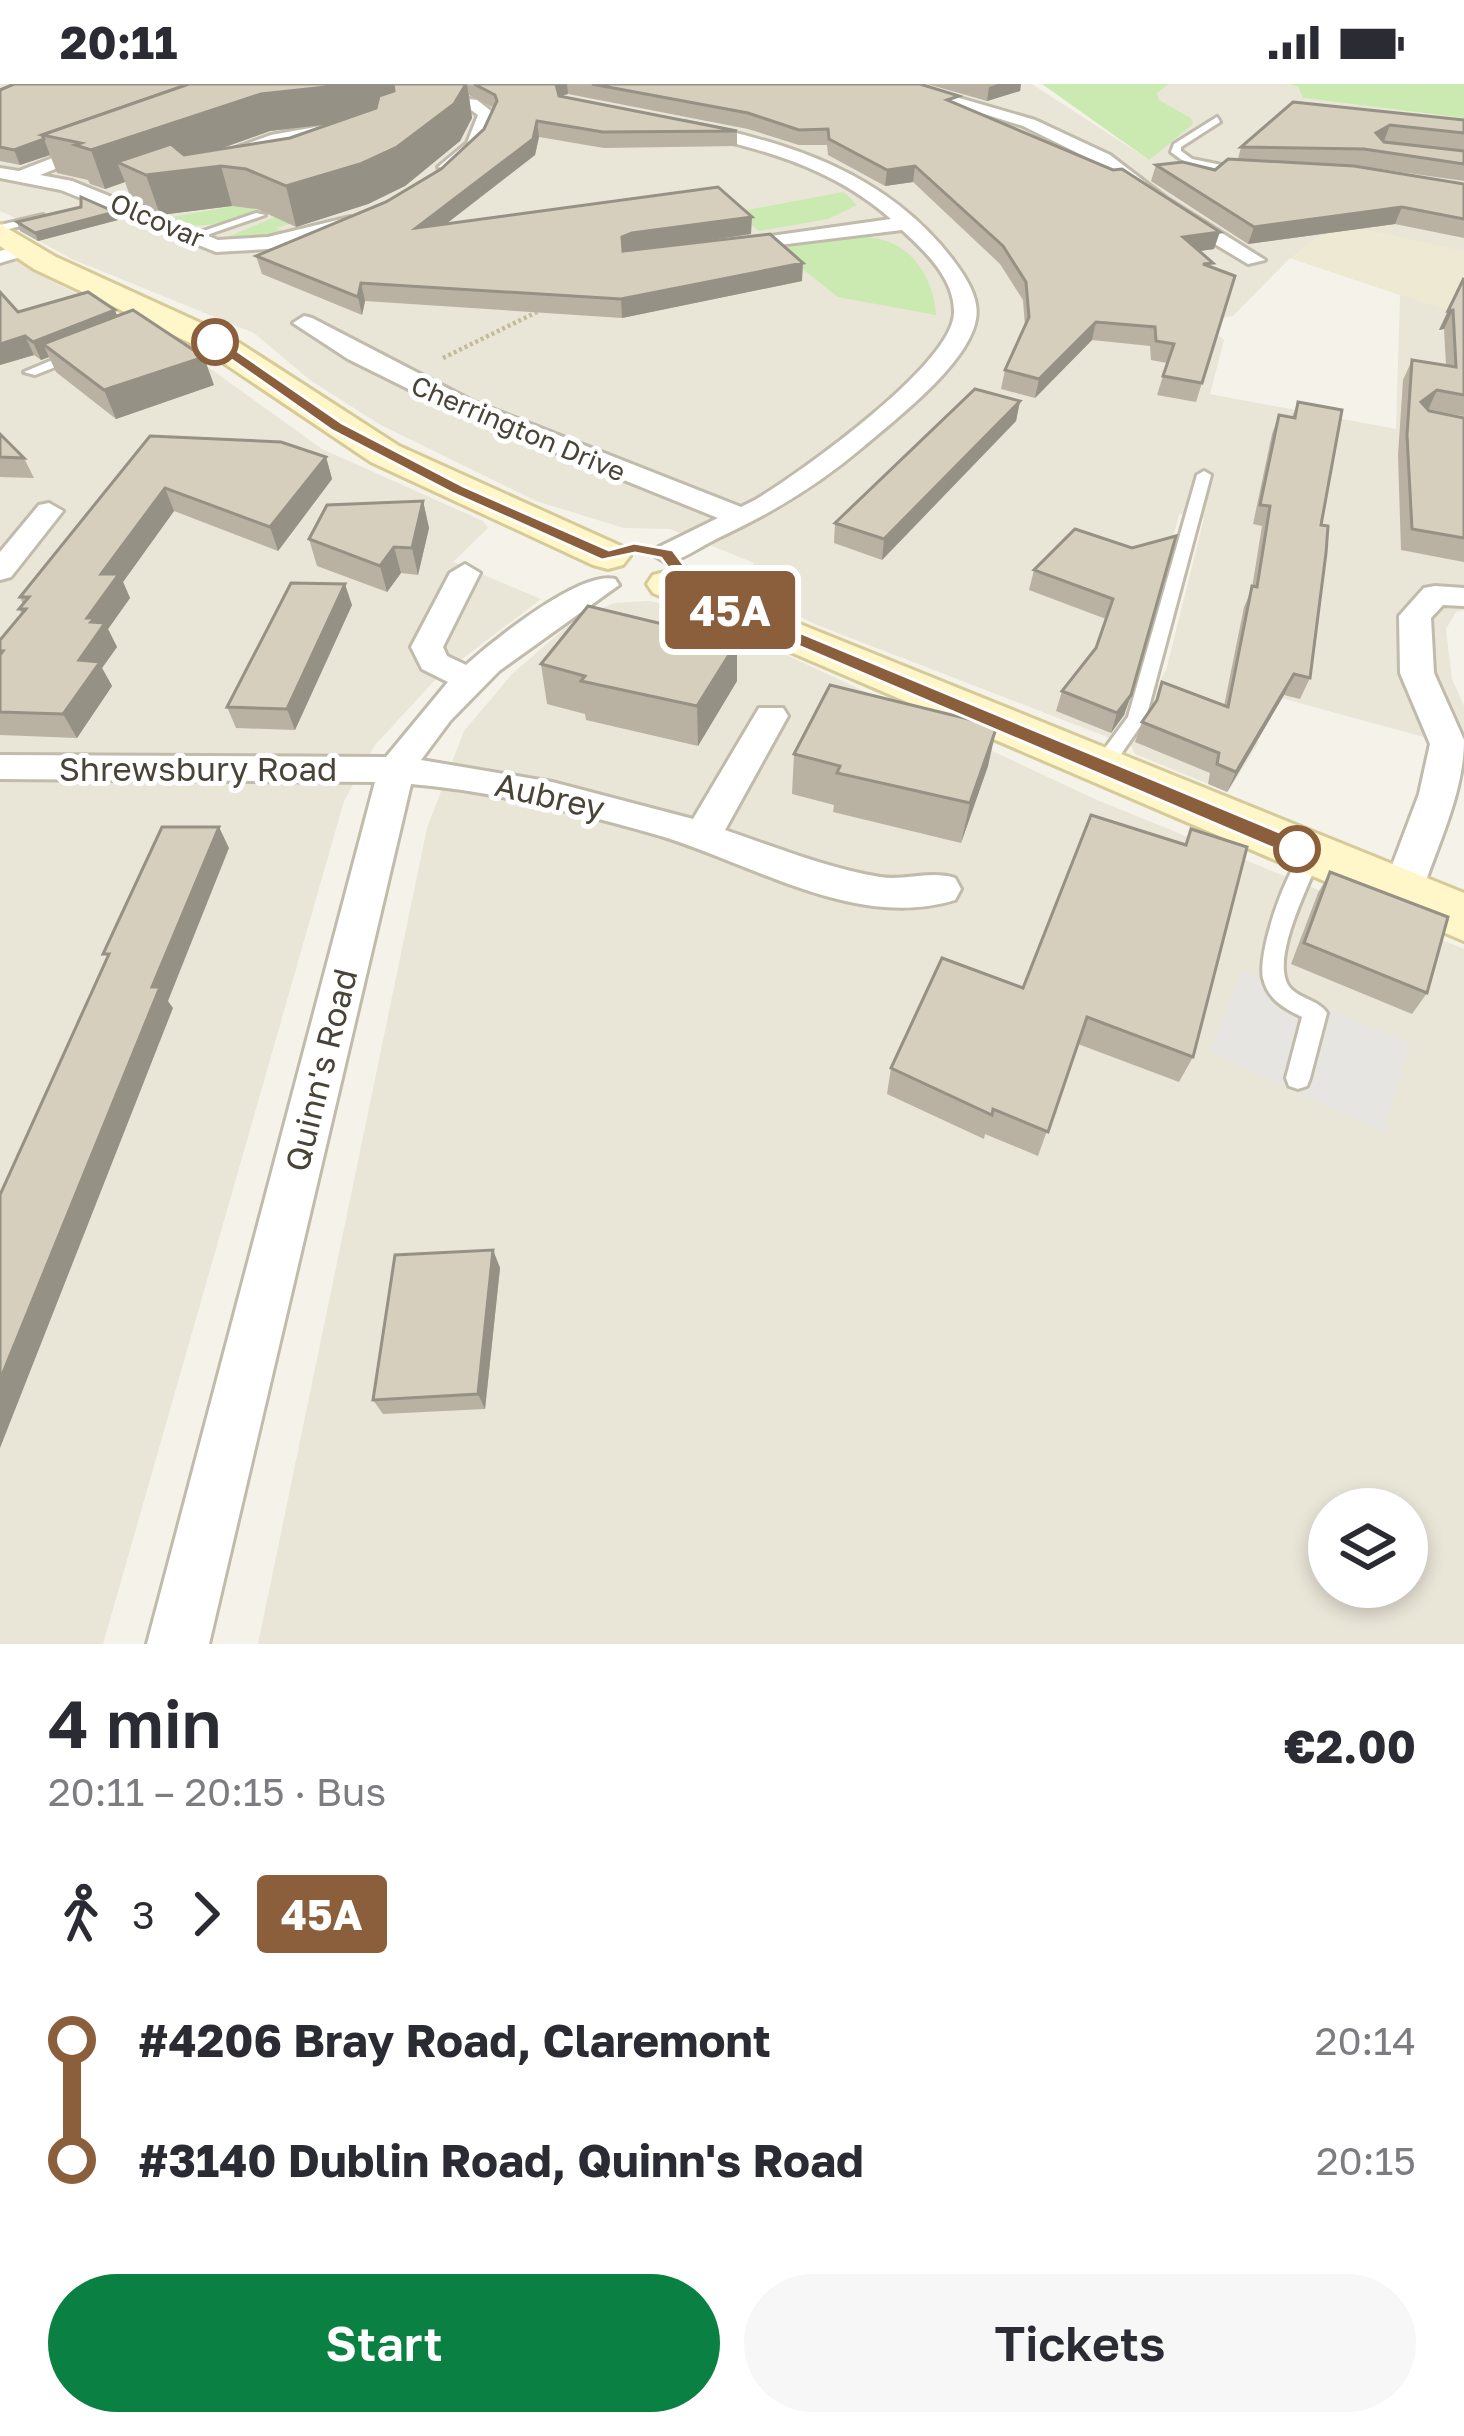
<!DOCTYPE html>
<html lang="en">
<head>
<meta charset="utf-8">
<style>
  body { margin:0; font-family:"Golos Text",sans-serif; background:#f7f7f7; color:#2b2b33; height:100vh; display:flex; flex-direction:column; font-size:45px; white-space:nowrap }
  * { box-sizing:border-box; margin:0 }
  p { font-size:39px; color:#7c7c81 }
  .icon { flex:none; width:66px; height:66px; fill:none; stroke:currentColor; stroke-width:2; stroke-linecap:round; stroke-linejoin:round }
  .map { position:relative; height:1560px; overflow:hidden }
  .sheet { display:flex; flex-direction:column; background:#fff; flex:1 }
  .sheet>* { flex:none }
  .badge { padding:0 24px; border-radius:9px; font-size:42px; line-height:78px }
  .tools { position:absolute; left:1308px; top:1404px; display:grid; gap:24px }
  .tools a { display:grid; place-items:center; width:120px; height:120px; border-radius:50%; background:#fff; box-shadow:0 6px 18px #0003; font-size:60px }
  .map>.badge { position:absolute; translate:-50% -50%; box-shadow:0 0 0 6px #fff }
  .legs { display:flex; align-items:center; gap:18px; height:132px; padding:0 48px; font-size:39px }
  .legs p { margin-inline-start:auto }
  .headline { display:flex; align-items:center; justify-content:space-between; height:204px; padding:0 48px }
  h1 { font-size:66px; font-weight:600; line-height:90px }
  .action { display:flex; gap:24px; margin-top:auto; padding:24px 48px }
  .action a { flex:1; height:138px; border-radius:72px; background:#0b8043; color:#fff; font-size:48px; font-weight:600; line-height:138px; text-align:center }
  .action a+a { background:#f7f7f7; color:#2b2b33 }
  ul { padding:0 48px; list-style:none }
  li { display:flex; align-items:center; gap:42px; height:120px; font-size:45px }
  li i { display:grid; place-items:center; width:18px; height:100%; margin:0 15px; background:currentColor }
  li i::after { content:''; width:30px; height:30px; margin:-15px; border:9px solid; border-radius:50%; background:#fff }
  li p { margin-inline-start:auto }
  li:first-child i { background:linear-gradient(#0000 50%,currentColor 0) }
  li:last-child i { background:linear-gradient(currentColor 50%,#0000 0) }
  .status { display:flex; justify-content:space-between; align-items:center; height:84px; padding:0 60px; background:#fff; direction:ltr }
  .status svg { height:33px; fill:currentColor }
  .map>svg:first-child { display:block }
  .residential { fill:#e9e5d7; fill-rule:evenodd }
  .education { fill:#eee9d3 }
  .green { fill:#cbeab1 }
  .parking { fill:#e6e5e1 }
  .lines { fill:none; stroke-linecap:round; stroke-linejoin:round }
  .lane-casing { stroke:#c1bbab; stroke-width:6 }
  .street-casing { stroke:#c1bbab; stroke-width:6 }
  .secondary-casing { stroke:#d6cb98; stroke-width:6 }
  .path { stroke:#c3b99c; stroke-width:4.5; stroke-dasharray:3 3; stroke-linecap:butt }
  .lane { fill:#fff; fill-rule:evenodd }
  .street { fill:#fff; fill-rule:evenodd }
  .secondary { fill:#fff7c9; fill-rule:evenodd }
  .wall { fill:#b9b2a3; fill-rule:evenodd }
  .shaded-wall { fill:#969185 }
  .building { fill:#d7cfbe; stroke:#969185; stroke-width:3 }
  .line-1 { fill:#8b5e3c; stroke:#fff; stroke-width:3 }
  .stop-1-dot { fill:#fff; stroke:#8b5e3c; stroke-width:6 }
  .labels { text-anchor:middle; stroke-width:10; stroke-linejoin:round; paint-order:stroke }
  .far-street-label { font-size:27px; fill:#494437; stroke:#fff }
  .street-label { font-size:33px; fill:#494437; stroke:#fff }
</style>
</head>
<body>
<div class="status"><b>20:11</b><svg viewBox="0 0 49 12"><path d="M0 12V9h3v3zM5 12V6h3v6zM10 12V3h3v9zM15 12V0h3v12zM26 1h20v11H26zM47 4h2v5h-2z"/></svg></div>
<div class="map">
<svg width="1464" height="1560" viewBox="0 0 1464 1560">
  <rect width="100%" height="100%" fill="#f5f2e9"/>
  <g class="residential">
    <path d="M0,0h1032l117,76 42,-42 -32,-18 -2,-7 12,-9h120l9,3 5,11 161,20v492l-8,2 -10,17 6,50 12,27v42l-198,-54 -27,40 20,8 -31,50 -93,-38 -5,-10 37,-77 37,-149 -25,-4 -49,195 -20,29 -293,-113 -54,-26 -16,-22 7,-14 -84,-34 -46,-1 -88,-27 -157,-77 -69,-44 -56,-47 -182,-74 -51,-28 6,-8 -27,-12zM1290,174l110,37 -4,134 -186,-35 14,-54 -23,-18 32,-6z"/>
    <polygon points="0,165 51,197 169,255 322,365 483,437 488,444 453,478 541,515 436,595 375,661 344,717 103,1560 0,1560"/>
    <path d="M649,517l37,7 411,192 367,149v695h-1206l169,-816 37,-97 48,-57 60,-52 42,-19zM1329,1425h78v78h-78z"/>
  </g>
  <polygon class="education" points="1335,139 1464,167 1464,232 1290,174"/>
  <g class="green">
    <polygon points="1042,0 1169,0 1157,9 1159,16 1191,34 1193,40 1149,76"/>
    <polygon points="1289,0 1464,0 1464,34 1303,14 1298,3"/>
    <polygon points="844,108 857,121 828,135 759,147 736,128"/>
    <path d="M295,112l50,11 -69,21 13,6 -73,8 59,-25 -15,-7c-34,11 -61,24 -95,8z"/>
    <path d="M862,153c45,0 71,36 74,78l-98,-18 -62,-49z"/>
  </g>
  <polygon class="parking" points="1243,887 1410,960 1384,1049 1209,967"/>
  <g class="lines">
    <g class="lane-casing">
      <g id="lane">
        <polygon points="1217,33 1220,38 1181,63 1181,67 1192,75 1246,86 1246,90 1186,79 1171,68 1174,60"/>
        <polygon points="256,129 265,131 192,156 183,154"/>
        <polygon points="43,131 47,136 0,147 0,141"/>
        <polygon points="74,267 80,271 78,274 35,291 24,288"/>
        <polygon points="1204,387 1211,391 1146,634 1108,689 1094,689 1091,684 1094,679 1128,633 1197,391"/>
        <path d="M1311,762l10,8c-11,29 -50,102 -33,131 9,14 30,14 39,28l-17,65 -3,8 -9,3 -9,-3 -3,-8 16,-61c-18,-9 -34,-17 -39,-39 -6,-26 26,-121 48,-132z"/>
      </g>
    </g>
    <g class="street-casing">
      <g id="street">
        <polygon points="887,0 911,0 1035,36 1110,71 1166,114 1265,176 1248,180 1152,122 1098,79 1023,42"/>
        <polygon points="421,9 477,16 495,30 480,65 453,87 438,83 467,59 478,31 467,23 416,17 416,11"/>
        <polygon points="349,37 357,42 355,45 280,59 220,78 211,73 271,51"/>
        <path d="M684,38c103,19 203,51 269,138 12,16 27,38 23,59 -7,44 -80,100 -113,128 -46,39 -93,67 -147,92 -16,8 -32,20 -49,24l-15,-9 5,-6 61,-30 -263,-106 -107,-53 -55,-36 11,-7 8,2 160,83 269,106 14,-7c44,-26 198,-136 199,-187 1,-34 -29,-62 -52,-83l-181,22v-8l7,-2 163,-23c-63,-55 -134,-71 -213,-89l-2,-3z"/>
        <polygon points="99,56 105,57 105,65 40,91 72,97 218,156 268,153 350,133 360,139 268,165 216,168 61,106 0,94 0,84 19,87"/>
        <polygon points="23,160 30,162 30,170 0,179 0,167"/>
        <polygon points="49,419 63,427 11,493 0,496 0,468 39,421"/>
        <path d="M465,480l15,9 -37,74 4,9 19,9c27,-24 114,-95 149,-86l4,6 -120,86 -49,50 -29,39 131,22 141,37 66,-111h24l5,8 -63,114c50,17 101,38 155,47 25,4 50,-7 75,1l6,11 -6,11c-101,31 -206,-39 -301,-66 -79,-22 -161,-43 -243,-50l-202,860h-62l228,-862 -375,-3v-24l386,2 62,-75 -26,-13 -11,-22 39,-74z"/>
        <path d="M1435,502l29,2v18l-21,-1 -12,13 3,55 30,67c0,52 -26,104 -42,152l-6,11 -14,4 -14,-4 -6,-11 37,-98 11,-50 -30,-71 -1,-57 25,-28z"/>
      </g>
    </g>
    <g class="secondary-casing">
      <g id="secondary">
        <polygon points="0,140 56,173 227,251 399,362 623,463 630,472 623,481 608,485 593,481 371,378 203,265 34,185 0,162"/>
        <polygon points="669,487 1464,809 1464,857 653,509 647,500 653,491"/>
      </g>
    </g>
    <polyline class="path" points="443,274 543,225"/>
    <use href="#lane" class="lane"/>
    <use href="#street" class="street"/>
    <use href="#secondary" class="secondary"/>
  </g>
  <g class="wall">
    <path d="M14,0h906l294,165 -15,2 12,16 24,9 -39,126 -39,-7 10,-32 -16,-3 -1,-14 -58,-6 -57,58 -34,-9 4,-19 20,-44 -2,-26 -23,-36 -87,-82 -28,4 -57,-31 -1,-10h-28l-51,-16 -180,-35 -7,2 176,35v15l-133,2 -65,-11 -4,18 -89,68 305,11 -74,11 125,36 -180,37 -257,-17 -3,14 -100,-41 -6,-18 130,-54 55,-33 43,-40 10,-21 -25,-13 3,23 -12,23 -55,45 -37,18 -72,23 -39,-18 -25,-3 -72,9 -28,-13 -7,-20 -20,7 -15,-5 -2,-4 -31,-7 -7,-18 -30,10 -20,-4v-71zM331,40l-41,14 -73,12 53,-19z"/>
    <polygon points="927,0 1021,0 1020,7 987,17"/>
    <polygon points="1293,18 1464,36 1464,66 1383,58 1464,67 1464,97 1358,82 1464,100 1464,154 1395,140 1248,160 1151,97 1156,81 1215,86 1238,75 1241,63"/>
    <polygon points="118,136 38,157 20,147 17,138"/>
    <polygon points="1464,194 1464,332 1427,326 1464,334 1464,478 1401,466 1398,371 1403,296 1412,276 1446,281 1444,245 1439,246"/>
    <polygon points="0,208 18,228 117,232 214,301 116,335 56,288 49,273 41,276 34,271 0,281"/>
    <polygon points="1020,317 1016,337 882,476 834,459 835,439"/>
    <polygon points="1298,318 1321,441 1310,594 1300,615 1284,611 1227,708 1208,700 1210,689 1135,658 1142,638 1155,620 1162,598 1224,622 1244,523 1252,504 1262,442 1253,440 1272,350 1279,331 1292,333"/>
    <polygon points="0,350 24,374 34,394 0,393"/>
    <polygon points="150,352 326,373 332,395 278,467 174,427 123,498 130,514 108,545 117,563 102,584 112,602 77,654 0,651 0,556 22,530 19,525 23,520 20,513"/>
    <polygon points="423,417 429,444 418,491 401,489 387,508 317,482 309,455"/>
    <polygon points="1132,464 1131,611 1124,631 1111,649 1056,627 1062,607 1096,564 1106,535 1029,506 1034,486"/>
    <polygon points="352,521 295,646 236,644 227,623"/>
    <polygon points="737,558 737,597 698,662 586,636 585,630 547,620 541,580"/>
    <polygon points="794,670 988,682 961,759 833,728 834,721 792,710"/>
    <polygon points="1191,745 1193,973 1179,998 1078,960 1038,1072 985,1050 984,1055 887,1010 891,984 1023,904 1185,760"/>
    <polygon points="1330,788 1427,909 1412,930 1291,880 1318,809"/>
    <polygon points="493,1166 500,1184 485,1325 383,1330 373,1316"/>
  </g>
  <g class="shaded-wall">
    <polygon points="354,0 394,0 400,32 270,47 146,91 117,78 125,98 105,105 91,66 261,10"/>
    <polygon points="467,0 472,34 460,57 405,102 368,120 296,143 286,102"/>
    <polygon points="556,0 567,0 568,10 557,13"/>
    <polygon points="998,0 1021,0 1020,7 987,17 989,3"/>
    <polygon points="537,37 539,53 535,71 419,161 416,144"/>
    <polygon points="1390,41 1384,57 1371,65 1376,49"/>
    <polygon points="44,55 50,71 20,81 14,66"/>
    <polygon points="221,82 232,122 160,131 146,91"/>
    <polygon points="915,82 913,98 885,102 887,86"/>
    <polygon points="1402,123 1395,140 1248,160 1254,143"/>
    <polygon points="115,128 118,136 38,157 35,149"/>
    <polygon points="752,133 751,150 633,167 623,170 622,153 632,149"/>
    <polygon points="1220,148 1214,165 1179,170 1183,153"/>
    <polygon points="803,179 802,197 622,234 621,215"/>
    <polygon points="361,199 365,217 362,231 358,213"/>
    <polygon points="115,226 122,245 43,260 49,273 41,276 33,258"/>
    <polygon points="1453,226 1444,245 1439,246 1448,227"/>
    <polygon points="1096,238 1092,256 1035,314 1039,295"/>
    <polygon points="25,252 34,271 0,281 0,260"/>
    <polygon points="204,273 214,301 116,335 104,306"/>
    <polygon points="1437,306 1428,326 1421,318"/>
    <polygon points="1020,317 1016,337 882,476 884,455"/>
    <polygon points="326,373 332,395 278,467 270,443"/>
    <polygon points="165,404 174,427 123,498 130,514 108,545 117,563 102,584 112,602 77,654 63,630 79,576 87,534 101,490"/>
    <polygon points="423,417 429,444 418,491 412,464"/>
    <polygon points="394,463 401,489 387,508 380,482"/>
    <polygon points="345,500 352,521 295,646 287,625"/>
    <polygon points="737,558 737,597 698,662 697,622"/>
    <polygon points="1294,590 1284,611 1227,708 1236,688"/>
    <polygon points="1131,611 1124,631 1111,649 1117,629"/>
    <polygon points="997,642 988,682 961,759 970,719"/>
    <polygon points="219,743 229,764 168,917 173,924 0,1364 0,1296 152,903"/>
    <polygon points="493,1166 500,1184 485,1325 478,1310"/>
  </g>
  <g class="building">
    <polygon points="14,0 189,0 42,51 44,55 14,66 0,63 0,6"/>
    <polygon points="189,0 354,0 261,10 91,66 75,61 81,59 42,51"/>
    <polygon points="393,0 466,0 454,20 397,63 360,80 286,102 246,85 221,82 146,91 117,78 171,60 184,71 290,54 376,24 379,12 394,7"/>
    <polygon points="474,0 556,0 559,12 737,47 603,48 537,37 533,55 416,144 718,103 752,133 632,149 622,153 623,167 770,150 803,179 621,215 361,199 358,213 256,172 386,118 441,85 484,45 497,17 495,11"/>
    <polygon points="592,0 920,0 959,12 947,16 1113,86 1122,85 1220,148 1183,153 1213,179 1203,180 1235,192 1202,299 1163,292 1174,260 1156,257 1155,243 1096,238 1039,295 1005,286 1029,233 1026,198 1003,162 915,82 887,86 829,55 828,45 799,46 748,29"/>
    <polygon points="1293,18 1464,36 1464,49 1390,41 1376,49 1384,58 1464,67 1464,80 1364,65 1241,63"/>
    <polygon points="1228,75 1354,82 1464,100 1464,135 1402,123 1254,143 1156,81 1183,78 1215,86"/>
    <polygon points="81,113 115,128 35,149 17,138 81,123"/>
    <polygon points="1464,194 1464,311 1437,306 1421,318 1429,327 1464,334 1464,454 1412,445 1407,351 1412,276 1456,283 1453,226 1448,227"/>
    <polygon points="0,208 18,228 88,208 115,226 33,258 25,252 0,260"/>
    <polygon points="133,226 204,273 104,306 43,260"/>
    <polygon points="975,305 1020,317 884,455 835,439"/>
    <polygon points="1298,318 1342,326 1321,441 1328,442 1326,469 1310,594 1294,590 1236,688 1217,680 1219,669 1142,638 1157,616 1162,598 1228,623 1252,502 1257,503 1270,422 1260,421 1279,331 1295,334"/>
    <polygon points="0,350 24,374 0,373"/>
    <polygon points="150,352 281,358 326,373 270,443 165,404 101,490 119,490 87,534 95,534 91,538 105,539 79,576 100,578 63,630 0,628 0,571 3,567 0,567 0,556 26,525 19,525 29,513 20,513"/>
    <polygon points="423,417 412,464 394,463 380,482 309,455 327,421"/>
    <polygon points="1075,445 1132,464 1176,452 1131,611 1117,629 1062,607 1096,564 1113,515 1034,486"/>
    <polygon points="291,499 345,500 287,625 227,623"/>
    <polygon points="588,522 737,558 697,622 581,597 585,592 541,580"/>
    <polygon points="830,601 997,642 970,719 837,689 840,682 794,670"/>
    <polygon points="1091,731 1186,761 1191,745 1247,763 1193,973 1087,933 1048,1048 993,1025 992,1031 891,984 942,874 1023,904"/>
    <polygon points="162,743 219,743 152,903 160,903 0,1296 0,1111 109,870 103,870"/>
    <polygon points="1330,788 1448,833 1427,909 1304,859"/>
    <polygon points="493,1166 478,1310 373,1316 395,1171"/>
  </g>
  <polygon class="line-1" points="210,255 220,255 342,339 463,402 609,466 634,459 673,466 687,485 679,498 1306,759 1309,765 1297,773 1289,771 662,504 660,500 669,485 661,474 635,469 602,476 452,409 331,346 210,261"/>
  <g class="stop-1-dot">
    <circle cx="215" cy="258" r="21"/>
    <circle cx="1297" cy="765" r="21"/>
  </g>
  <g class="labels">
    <g class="far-street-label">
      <text transform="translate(157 137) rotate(23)" y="9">Olcovar</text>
      <text transform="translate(518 345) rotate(23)" y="9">Cherrington Drive</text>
    </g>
    <g class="street-label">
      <text x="198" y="697">Shrewsbury Road</text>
      <text transform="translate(550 712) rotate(13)" y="12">Aubrey</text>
      <text transform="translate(321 986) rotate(-76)" y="12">Quinn's Road</text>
    </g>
  </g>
</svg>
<div class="tools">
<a><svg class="icon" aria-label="layers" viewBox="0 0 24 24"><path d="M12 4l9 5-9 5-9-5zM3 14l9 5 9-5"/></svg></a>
</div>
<b class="badge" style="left:730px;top:526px;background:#8b5e3c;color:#fff">45A</b>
</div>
<section class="sheet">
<div class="headline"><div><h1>4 min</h1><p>20:11 – 20:15 · Bus</p></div><b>€2.00</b></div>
<div class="legs"><svg class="icon" aria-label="walk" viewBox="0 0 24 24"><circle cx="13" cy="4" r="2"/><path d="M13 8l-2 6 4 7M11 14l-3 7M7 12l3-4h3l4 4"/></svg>3<svg class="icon" aria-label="forward" viewBox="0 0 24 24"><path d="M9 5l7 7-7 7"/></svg><b class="badge" style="background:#8b5e3c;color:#fff">45A</b></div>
<ul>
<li><i style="color:#8b5e3c"></i><b>#4206 Bray Road, Claremont</b><p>20:14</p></li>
<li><i style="color:#8b5e3c"></i><b>#3140 Dublin Road, Quinn's Road</b><p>20:15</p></li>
</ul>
<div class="action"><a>Start</a><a>Tickets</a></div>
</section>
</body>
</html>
